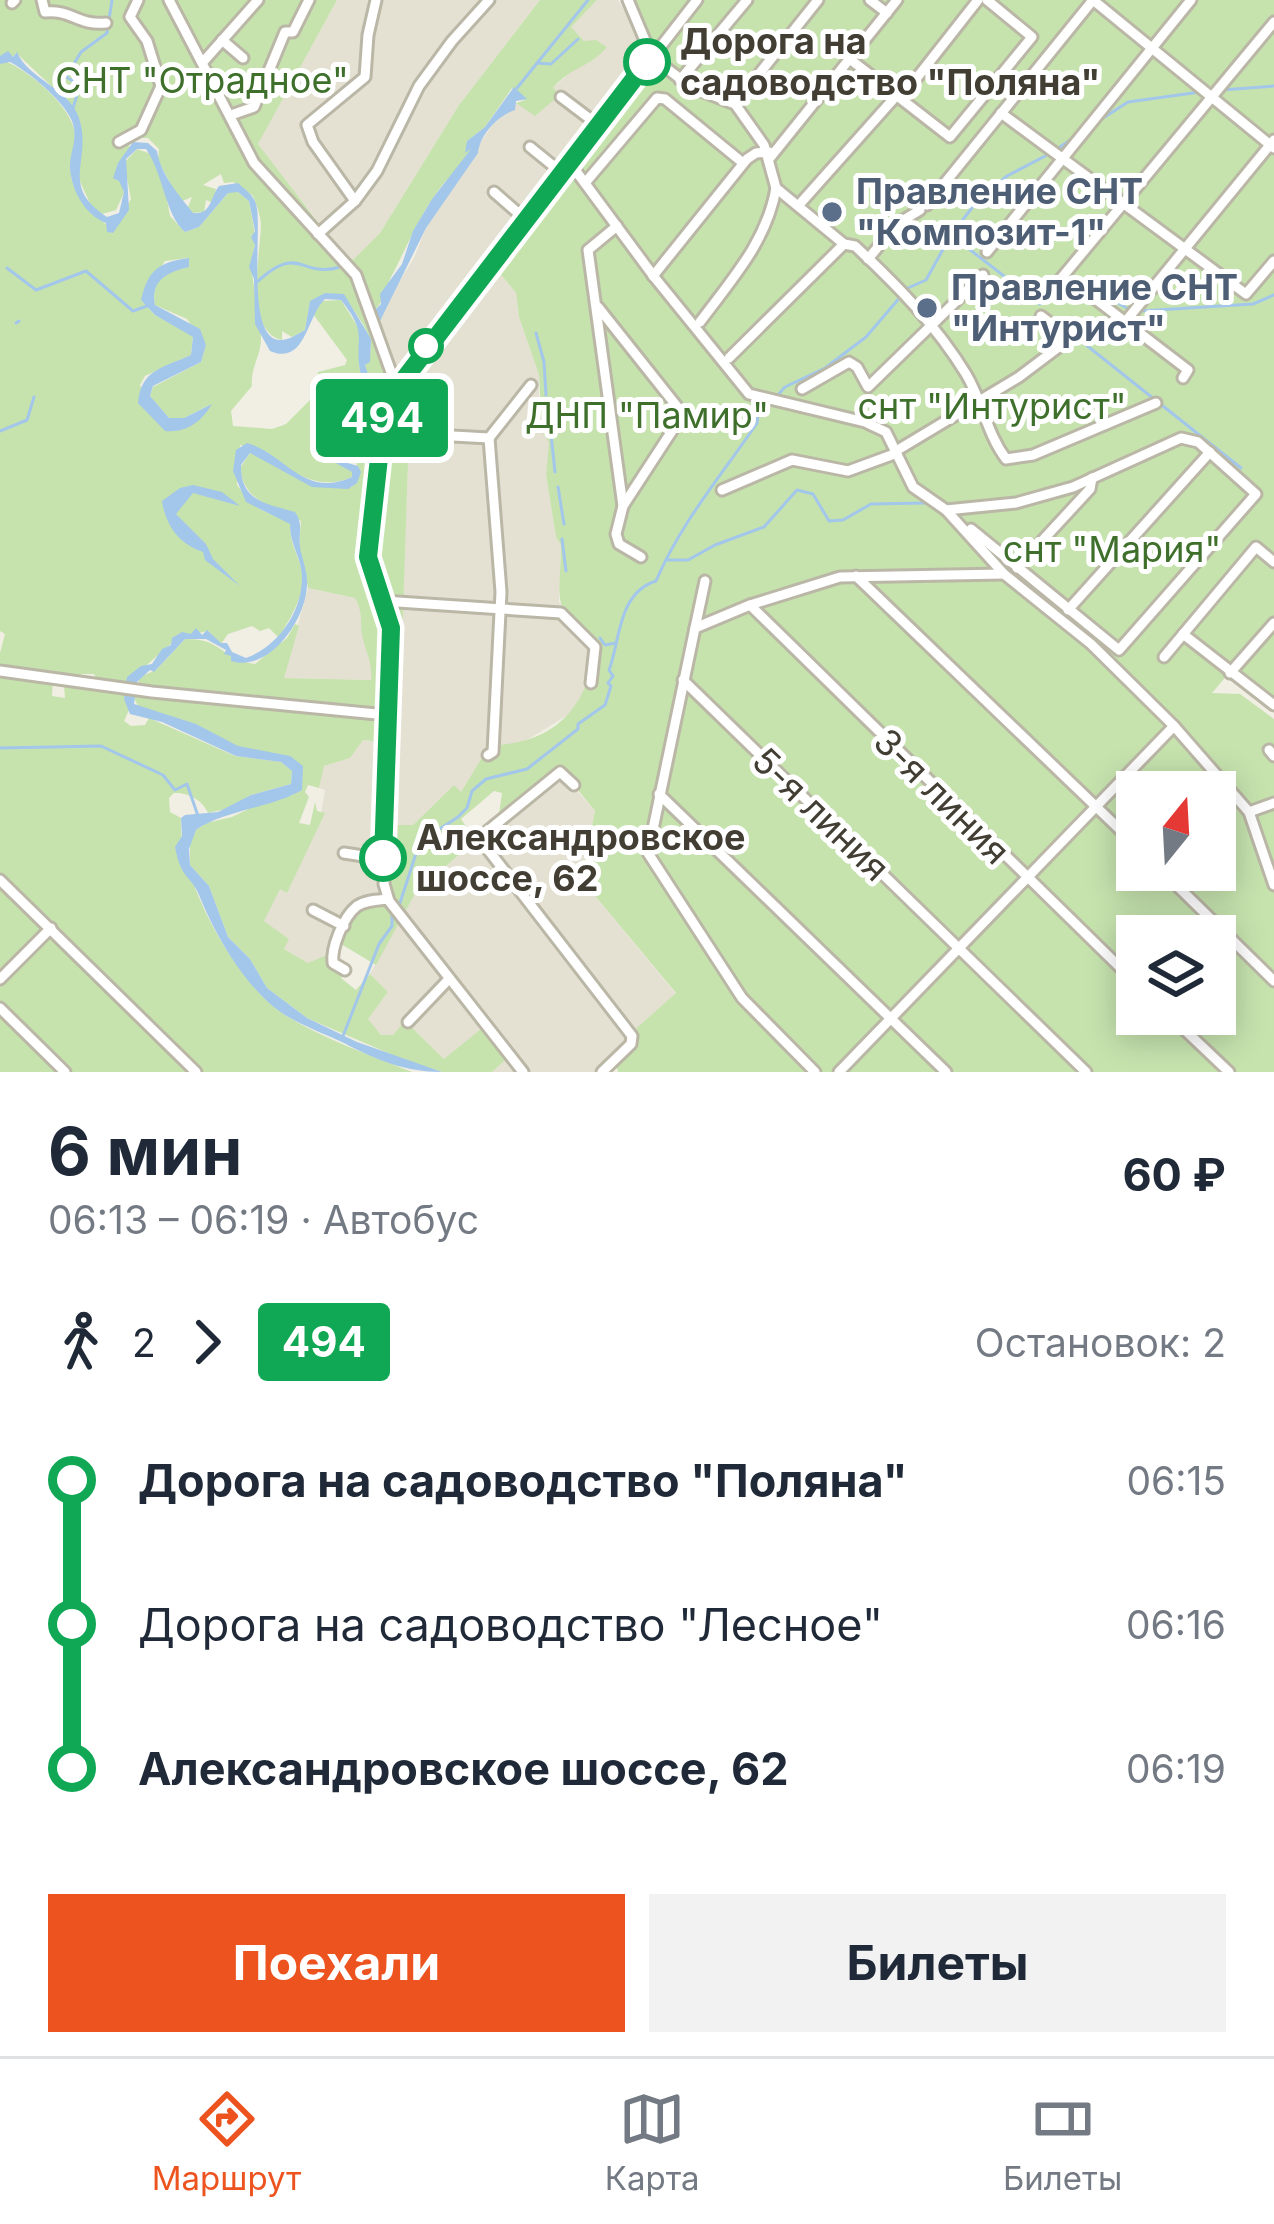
<!DOCTYPE html>
<html lang="ru">
<head>
<meta charset="utf-8">
<style>
  body { margin:0; font-family:Inter,sans-serif; background:#f2f2f3; color:#1f2937; height:100vh; display:flex; flex-direction:column; font-size:45px; white-space:nowrap }
  * { box-sizing:border-box; margin:0 }
  p { font-size:39px; color:#747a83 }
  .icon { flex:none; width:66px; height:66px; fill:none; stroke:currentColor; stroke-width:2; stroke-linecap:round; stroke-linejoin:round }
  .map { position:relative; height:1072px; overflow:hidden }
  .drawer { display:flex; flex-direction:column; background:#fff; flex:1 }
  .drawer>* { flex:none }
  .badge { padding:0 24px; border-radius:9px; font-size:42px; line-height:78px }
  .needle { width:78px; rotate:18deg }
  .fabs { position:absolute; left:1116px; top:771px; display:grid; gap:24px }
  .fabs a { display:grid; place-items:center; width:120px; height:120px; border-radius:0px; background:#fff; box-shadow:0 6px 30px #0003; font-size:60px }
  .map>.badge { position:absolute; translate:-50% -50%; box-shadow:0 0 0 6px #fff }
  .legs { display:flex; align-items:center; gap:18px; height:132px; padding:0 48px; font-size:39px }
  .legs p { margin-inline-start:auto }
  .overview { display:flex; align-items:center; justify-content:space-between; height:204px; padding:0 48px }
  h1 { font-size:66px; font-weight:700; line-height:90px }
  .button { display:flex; gap:24px; margin-top:auto; padding:24px 48px }
  .button a { flex:1; height:138px; border-radius:0px; background:#ed531f; color:#fff; font-size:48px; font-weight:700; line-height:138px; text-align:center }
  .button a+a { background:#f2f2f3; color:#1f2937 }
  ul { padding:0 48px; list-style:none }
  li { display:flex; align-items:center; gap:42px; height:144px; font-size:45px }
  li i { display:grid; place-items:center; width:18px; height:100%; margin:0 15px; background:currentColor }
  li i::after { content:''; width:30px; height:30px; margin:-15px; border:9px solid; border-radius:50%; background:#fff }
  li p { margin-inline-start:auto }
  li:first-child i { background:linear-gradient(#0000 50%,currentColor 0) }
  li:last-child i { background:linear-gradient(currentColor 50%,#0000 0) }
  .dock { display:flex; justify-content:space-around; align-items:center; height:168px; border-top:3px solid #e0e1e3; background:#fff; font-size:33px; color:#747a83 }
  .dock a { display:grid; justify-items:center; gap:6px }
  .dock .active { color:#ed531f }
  .map>svg:first-child { display:block }
  .residential { fill:#e4e1d2 }
  .green { fill:#c6e3ae; fill-rule:evenodd }
  .water { fill:#a3c6eb }
  .lines { fill:none; stroke-linecap:round; stroke-linejoin:round }
  .stream { stroke:#a3c6eb; stroke-width:3 }
  .minor-casing { stroke:#bbb7a7; stroke-width:15 }
  .minor { stroke:#fff; stroke-width:9 }
  .line-1-casing { stroke:#fff; stroke-width:27 }
  .line-1 { stroke:#10a855; stroke-width:18 }
  .stop-1-dot { fill:#fff; stroke:#10a855; stroke-width:6 }
  .service-dot { fill:#5c6f8a; stroke:#fff; stroke-width:4.5 }
  .labels { text-anchor:middle; stroke-width:10; stroke-linejoin:round; paint-order:stroke }
  .stop-label { font-size:36px; font-weight:bold; fill:#423e34; stroke:#fff; text-anchor:start }
  .park-label { font-size:36px; fill:#3e702c; stroke:#fff }
  .service-label { font-size:36px; font-weight:bold; fill:#4e5e75; stroke:#fff; text-anchor:start }
  .street-label { font-size:36px; fill:#423e34; stroke:#fff }
</style>
</head>
<body>
<div class="map">
<svg width="1274" height="1072" viewBox="0 0 1274 1072">
  <rect width="100%" height="100%" fill="#f1eee4"/>
  <g class="residential">
    <polygon points="337,0 540,0 459,105 380,233 351,263 257,145"/>
    <polygon points="597,0 618,0 652,57 399,383 377,327 387,301 414,258 426,228 492,125 516,103 540,109 561,93 553,88 577,66 584,41 570,27"/>
    <polygon points="499,271 516,293 519,317 539,375 539,400 550,442 546,475 556,537 561,545 559,602 592,641 592,680 576,710 519,745 483,757 461,792 453,786 413,825 395,825 409,434 391,432 393,410"/>
    <polygon points="308,588 355,598 363,611 363,638 372,659 371,680 283,678"/>
    <polygon points="362,740 386,742 386,892 372,897 332,953 309,964 283,948 263,921 280,888 286,892 321,813 325,790 319,788 323,766 350,758"/>
    <polygon points="560,772 595,811 581,879 676,994 631,1033 632,1040 608,1072 492,1072 510,1056 444,1059 406,1022 393,1035 381,1035 367,1020 388,992 370,974 417,890"/>
  </g>
  <g class="green">
    <path d="M0,0h337l-79,144 59,77 -5,6 16,19 5,-5 18,21 29,-29 79,-128 81,-105h57l-26,27 13,14 12,-1 11,7c-19,22 -34,18 -54,41l8,6 -26,22 -19,-13 9,-3 -13,-12 -27,39 -18,14 4,9c-8,17 -26,29 -36,45 -18,26 -30,56 -44,82 -6,12 -7,25 -17,34l25,71 253,-324 -25,-58h647v706l-45,-33 -17,20 28,1 34,25v353h-656l-3,-11 16,-17v-11l45,-40 -95,-114 14,-68 -30,-37 -67,48 4,-29 -8,-2 -33,28 15,22 -59,49 -41,75 -35,-21c-2,-26 22,-44 45,-52l-1,-150 -22,-2 -13,18 -26,8 -5,22 -11,-3 -3,7 4,5 -10,26 11,2 5,-23 2,9 8,2 -38,80 -7,-4 -16,32 25,18 -5,10 24,14 24,-10 13,17 -4,8 15,12 14,-16 18,18 -20,27 13,16h12l12,-14 39,38 42,-34 24,31 -18,16h-50l-31,-9 -104,-45 -40,-30 -17,-29 -22,-22 -19,-51 -19,-21v-24l6,-11 10,-7 26,-6 33,-16 28,-6 10,-28c-21,-17 -39,-13 -64,-20 -36,-11 -58,-33 -100,-39l-5,-10 6,-21 16,-7 29,-31c38,-1 36,21 70,25l32,-26 8,-14 4,2 -15,52 87,2c1,-20 -4,-24 -8,-41 -4,-16 1,-26 -8,-41l-47,-10 -9,-43 2,-24c-27,-15 -57,-18 -61,-53l10,-15c45,15 47,36 102,34 7,-16 6,-24 0,-39l-8,1 14,-21 4,2 9,-25 -6,-39c17,-27 -9,-49 -21,-71l-19,-2 -15,9 -5,28 -13,7 -10,-6v9c-39,-8 -21,-91 -21,-115 0,-8 -5,-22 -8,-29l-20,-14 -9,1 -3,-9 -18,11 13,4 -3,14 -7,-3 -2,12 -11,1 -5,-6 4,-10 -12,5 -22,-42 1,-11 -11,-11h-21l3,11 -13,19 7,25 -8,17 -14,4 -9,-4 -15,-33 4,-42 -20,-39 -46,-43 -3,4 -13,-1zM499,272l17,21 3,24 20,58 3,57 7,10 -3,33 10,62 5,8c-1,61 -11,57 34,102 -6,58 -40,97 -102,98l4,11h-14l-22,36 -7,-7 -41,40h-17l13,-392 -18,-1 2,-22zM1137,792h78v78h-78zM1137,936h78v78h-78z"/>
    <path d="M5,61c24,10 67,45 70,73 2,11 -3,18 -4,28 -4,31 22,55 44,68l16,-31 -7,-36 13,-14 14,5 12,24 7,38 15,16 14,-5 30,-35h9l11,9 6,33 -4,2 4,8c-9,32 6,63 6,95 0,17 -11,29 -9,47l-21,25 2,15 39,3 14,-5 31,-31 1,-21 27,-7 2,-5 -34,-46 8,-13 20,-1 20,32 -2,33 7,36 -11,24 -20,19 -9,1 6,12 20,15v5c-44,20 -73,-22 -112,-32l-3,40c18,23 21,26 48,33l5,6c0,19 6,27 11,43 7,26 -11,50 -22,71l-10,-10 -9,3 -8,-5 -24,8 -7,10 -13,-13 -29,6 -53,46 -30,-5 -2,-4h-13l-2,8 -26,-3 -1,17 13,2 -1,-12 61,9 4,15 -5,11 7,5 14,-1 4,-7 86,38 46,6 11,9 -1,13 -40,11 -25,14 -18,4c-5,-13 -21,-21 -34,-20l-5,5 1,14 11,6c-4,58 54,165 104,197 38,24 85,40 127,57h-412v-419l5,-19 -5,-3v-567zM188,258v9c-21,5 -38,13 -33,38l32,14 19,26 -5,17 -48,25 -3,9 19,22h15l25,-13 -44,26 -25,-46 5,-9 46,-21 2,-19 -38,-21 -14,-15 24,-39z"/>
  </g>
  <g class="water">
    <path d="M8,51l5,6 4,-5c10,26 53,37 62,66 14,43 -21,67 28,99l12,-4 5,-21 -5,-11 -6,-3 5,-15 15,-21 15,1 9,8c4,25 23,45 36,62 19,2 17,-16 26,-27l19,-3c7,7 15,11 18,21 7,21 -11,133 23,136 9,1 18,-6 26,-10l5,-29 15,-8 19,1 27,45 -1,23 -5,3c18,51 -8,54 -22,88l1,9 14,4 3,6 -4,11 -9,6 -36,-2 -62,-34 -9,12c-1,36 25,39 54,47 9,13 3,21 5,35 2,12 8,26 7,38 -1,35 -38,88 -76,76v-5l-7,-2 2,-4 -20,-11h-21l-31,33 -4,-2 -13,12 -3,22 62,20 42,22 52,10 13,10 -1,24c-28,17 -80,21 -106,40l-7,19 1,16 19,21 19,51 22,22 17,29 40,30 50,24 85,30c-37,0 -65,-12 -98,-29 -19,-9 -41,-17 -59,-28 -38,-24 -70,-80 -86,-120 -8,-20 -18,-15 -24,-48l7,-11 -1,-18 4,-3 33,-3 33,-17 40,-11 1,-13 -11,-9 -45,-6 -74,-34 -32,-8 -6,-15 3,-22 14,-11 11,-2 10,-15 9,-4 1,-7 10,-6 9,2 5,-6 6,7 5,-5 14,13h6l5,9 14,6c32,-12 56,-45 56,-81 0,-19 -12,-31 -12,-53l-44,-22 -13,-31 3,-21 11,-7c39,11 56,56 105,34v-5l-18,-10c-6,-27 32,-39 32,-63 0,-8 -4,-19 -6,-28 -6,-35 9,-36 -19,-71l-16,-1c-19,18 -19,67 -55,52l-15,-27 -1,-45 -5,-12 6,-22 -4,-8 4,-6 -6,-30 -11,-9 -10,1 -29,34 -14,5c-20,-17 -21,-57 -39,-83h-9l-11,10 3,51 -16,23 -6,-1 -1,-9c-21,-8 -34,-32 -36,-54 -1,-17 9,-29 2,-48 -8,-20 -43,-49 -62,-59l-10,2v-8z"/>
    <path d="M514,87l13,12 -11,2 -1,9c-18,6 -35,25 -37,43l-52,75 -49,99 -3,-16 7,-7 -1,-10 22,-30 11,-33 19,-32 39,-50 -6,4 2,-12 18,-14z"/>
    <path d="M189,258v9c-21,5 -39,13 -34,38l45,24 6,16 -5,17 -48,24 -3,10 19,22h15l28,-14c-11,18 -25,29 -47,27l-27,-28c3,-34 25,-35 53,-48l2,-18 -38,-22 -14,-15c7,-30 18,-38 48,-42z"/>
    <path d="M193,485l29,7 18,14 -47,-13 -17,21 30,30 7,15 27,27 -35,-26 -2,-8c-24,-8 -37,-26 -41,-51l18,-13z"/>
  </g>
  <g class="lines">
    <g class="stream">
      <polyline points="537,63 551,64 578,39"/>
      <polyline points="517,88 588,0"/>
      <polyline points="1222,90 1274,86"/>
      <polyline points="73,108 80,85 66,77 81,52 107,33 112,0"/>
      <polyline points="1097,122 1128,102 1200,92"/>
      <polyline points="1057,149 1079,134"/>
      <polyline points="951,235 1040,304 1050,295"/>
      <polyline points="7,268 36,290 86,271 133,311 147,306"/>
      <path d="M257,282c43,-40 43,-3 83,-15"/>
      <polyline points="1058,289 1072,276 1130,310"/>
      <polyline points="1141,311 1253,304 1274,295"/>
      <polyline points="16,323 19,321"/>
      <polyline points="536,333 544,362 546,395"/>
      <polyline points="1076,337 1241,468"/>
      <polyline points="776,397 785,387 825,368 866,337 908,288 926,280 951,235 978,200 1007,176 1049,154"/>
      <polyline points="0,431 27,420 34,397"/>
      <polyline points="551,434 555,472"/>
      <polyline points="558,487 564,524"/>
      <polyline points="562,539 566,571"/>
      <polyline points="666,560 688,560 715,545 764,527 797,490 813,494 829,521 843,520 871,504 925,503"/>
      <polyline points="600,638 605,645 616,643"/>
      <polyline points="0,748 101,746 163,775 175,790 187,784 198,816"/>
      <path d="M435,832l23,-15 9,-9 5,-17 14,-12 41,-10 51,-40v-5l27,-19 6,-19 -3,-3 5,-7 -4,-6c11,-27 8,-77 47,-89 25,-59 66,-106 101,-158l1,-8 12,-11"/>
      <polyline points="399,906 420,841 431,834"/>
      <polyline points="343,1036 379,944 392,926 392,913"/>
    </g>
    <g class="minor-casing">
      <g id="minor">
        <path d="M42,0l3,12c26,-3 33,14 61,11"/>
        <polyline points="169,0 254,163 356,275 396,386"/>
        <path d="M628,0l24,57 39,30 44,17 29,41 12,43 68,56 11,2c42,39 81,79 111,128 17,28 20,58 40,85l27,-4 123,-52"/>
        <polyline points="870,0 887,13"/>
        <polyline points="1093,0 1274,148"/>
        <polyline points="12,3 15,0"/>
        <polyline points="222,40 243,58"/>
        <polyline points="851,60 950,137 1032,37 987,0"/>
        <polyline points="203,62 258,0"/>
        <polyline points="680,80 747,0"/>
        <polyline points="561,97 598,125"/>
        <polyline points="901,98 978,0"/>
        <polyline points="735,104 818,0"/>
        <polyline points="1001,113 1246,294 1274,261"/>
        <polyline points="231,115 254,107 285,32 293,32 309,0"/>
        <polyline points="119,142 141,130 161,86 147,41 130,17 138,0"/>
        <polyline points="530,147 562,173"/>
        <polyline points="769,159 897,0"/>
        <polyline points="570,163 655,278 749,394 865,422 886,432 913,487 946,510 1004,574 1091,644 1174,726 1249,812 1274,885"/>
        <polyline points="585,183 657,98 665,99 743,163"/>
        <polyline points="494,192 525,219"/>
        <polyline points="355,201 313,142 307,125 365,77 368,35 376,0"/>
        <polyline points="927,205 1093,0"/>
        <polyline points="798,206 897,95"/>
        <polyline points="617,226 588,250 623,506 616,534 619,544 641,557"/>
        <polyline points="318,234 355,201 377,171 419,86 452,41 489,0"/>
        <polyline points="987,252 1191,0"/>
        <polyline points="868,259 897,224 920,210"/>
        <polyline points="653,276 747,159 756,153 769,152"/>
        <polyline points="1081,288 1188,370 1183,378"/>
        <polyline points="1049,293 1274,22"/>
        <polyline points="598,307 683,414 623,506"/>
        <polyline points="1041,316 1070,338"/>
        <path d="M700,322c32,-43 67,-81 76,-134"/>
        <polyline points="1125,322 1274,140"/>
        <polyline points="729,358 844,244"/>
        <polyline points="802,389 849,362 857,367 868,387 983,275"/>
        <polyline points="381,432 489,438"/>
        <polyline points="489,438 531,385"/>
        <polyline points="901,448 1019,377 1072,337"/>
        <polyline points="722,490 792,460 848,471 897,453"/>
        <polyline points="946,510 1016,503 1073,487 1181,438 1198,442 1256,494 1119,650 971,529"/>
        <polyline points="1017,568 1090,489 1092,478"/>
        <polyline points="856,576 1137,846"/>
        <polyline points="383,601 561,613 595,647 591,683"/>
        <polyline points="750,605 1137,984"/>
        <polyline points="1068,610 1210,452"/>
        <polyline points="695,628 705,581"/>
        <polyline points="1183,634 1274,705"/>
        <polyline points="1164,657 1256,547 1274,562"/>
        <polyline points="0,671 152,692 387,715"/>
        <polyline points="1230,673 1274,623"/>
        <polyline points="683,680 1086,1072"/>
        <polyline points="1269,750 1274,756"/>
        <polyline points="488,755 493,752 501,592 489,438"/>
        <polyline points="574,785 560,772 479,838 632,1036 631,1044 602,1072"/>
        <polyline points="659,794 946,1072"/>
        <polyline points="1249,812 1274,803"/>
        <polyline points="344,853 383,859"/>
        <polyline points="1161,870 1274,981"/>
        <polyline points="0,880 196,1072"/>
        <polyline points="313,910 344,926"/>
        <path d="M345,970l-12,-7c-2,-15 10,-46 24,-57 9,-6 21,-6 31,-7"/>
        <polyline points="0,979 51,928"/>
        <polyline points="0,1008 65,1072"/>
        <polyline points="1168,1014 1229,1072"/>
        <polyline points="408,1022 449,979"/>
        <polyline points="523,1072 389,901 384,884 391,628 368,557 383,412 388,397 697,0"/>
        <polyline points="815,1072 742,998 648,853 695,628 750,605 840,577 1004,574"/>
        <polyline points="839,1072 1174,726"/>
      </g>
    </g>
    <use href="#minor" class="minor"/>
  </g>
  <g class="lines">
    <g class="line-1-casing">
      <polyline id="line-1" points="383,858 391,628 368,557 385,404 647,62"/>
    </g>
    <use href="#line-1" class="line-1"/>
  </g>
  <g class="stop-1-dot">
    <circle cx="647" cy="62" r="21"/>
    <circle cx="426" cy="346" r="15"/>
    <circle cx="383" cy="858" r="21"/>
  </g>
  <g class="service-dot">
    <circle cx="832" cy="212" r="12"/>
    <circle cx="927" cy="308" r="12"/>
  </g>
  <g class="labels">
    <g class="stop-label">
      <text x="680" y="54">Дорога на<tspan x="680" dy="41">садоводство "Поляна"</tspan></text>
      <text x="416" y="850">Александровское<tspan x="416" dy="41">шоссе, 62</tspan></text>
    </g>
    <g class="park-label">
      <text x="202" y="93">СНТ "Отрадное"</text>
      <text x="992" y="419">снт "Интурист"</text>
      <text x="647" y="428">ДНП "Памир"</text>
      <text x="1112" y="562">снт "Мария"</text>
    </g>
    <g class="service-label">
      <text x="856" y="204">Правление СНТ<tspan x="856" dy="41">"Композит-1"</tspan></text>
      <text x="951" y="300">Правление СНТ<tspan x="951" dy="41">"Интурист"</tspan></text>
    </g>
    <g class="street-label">
      <text transform="translate(942 796) rotate(45)" y="13">3-я линия</text>
      <text transform="translate(821 814) rotate(44)" y="13">5-я линия</text>
    </g>
  </g>
</svg>
<div class="fabs">
<a><svg class="needle" viewBox="-14 -14 28 28"><path d="M0-13l5 13h-10z" fill="#e53935"/><path d="M0 13l5-13h-10z" fill="#747a83"/></svg></a>
<a><svg class="icon" aria-label="layers" viewBox="0 0 24 24"><path d="M12 4l9 5-9 5-9-5zM3 14l9 5 9-5"/></svg></a>
</div>
<b class="badge" style="left:382px;top:418px;background:#10a855;color:#fff">494</b>
</div>
<section class="drawer">
<div class="overview"><div><h1>6 мин</h1><p>06:13 – 06:19 · Автобус</p></div><b>60 ₽</b></div>
<div class="legs"><svg class="icon" aria-label="walk" viewBox="0 0 24 24"><circle cx="13" cy="4" r="2"/><path d="M13 8l-2 6 4 7M11 14l-3 7M7 12l3-4h3l4 4"/></svg>2<svg class="icon" aria-label="forward" viewBox="0 0 24 24"><path d="M9 5l7 7-7 7"/></svg><b class="badge" style="background:#10a855;color:#fff">494</b><p>Остановок: 2</p></div>
<ul>
<li><i style="color:#10a855"></i><b>Дорога на садоводство &quot;Поляна&quot;</b><p>06:15</p></li>
<li><i style="color:#10a855"></i><span>Дорога на садоводство &quot;Лесное&quot;</span><p>06:16</p></li>
<li><i style="color:#10a855"></i><b>Александровское шоссе, 62</b><p>06:19</p></li>
</ul>
<div class="button"><a>Поехали</a><a>Билеты</a></div>
</section>
<nav class="dock">
<a class="active"><svg class="icon" aria-label="directions" viewBox="0 0 24 24"><path d="M12 3l9 9-9 9-9-9zM9 14v-3h6M13 9l2 2-2 2"/></svg>Маршрут</a>
<a><svg class="icon" aria-label="map" viewBox="0 0 24 24"><path d="M3 6l6-2 6 2 6-2v14l-6 2-6-2-6 2zM9 4v14M15 6v14"/></svg>Карта</a>
<a><svg class="icon" aria-label="tickets" viewBox="0 0 24 24"><path d="M3 7h18v10H3zM15 7v10"/></svg>Билеты</a>
</nav>
</body>
</html>
